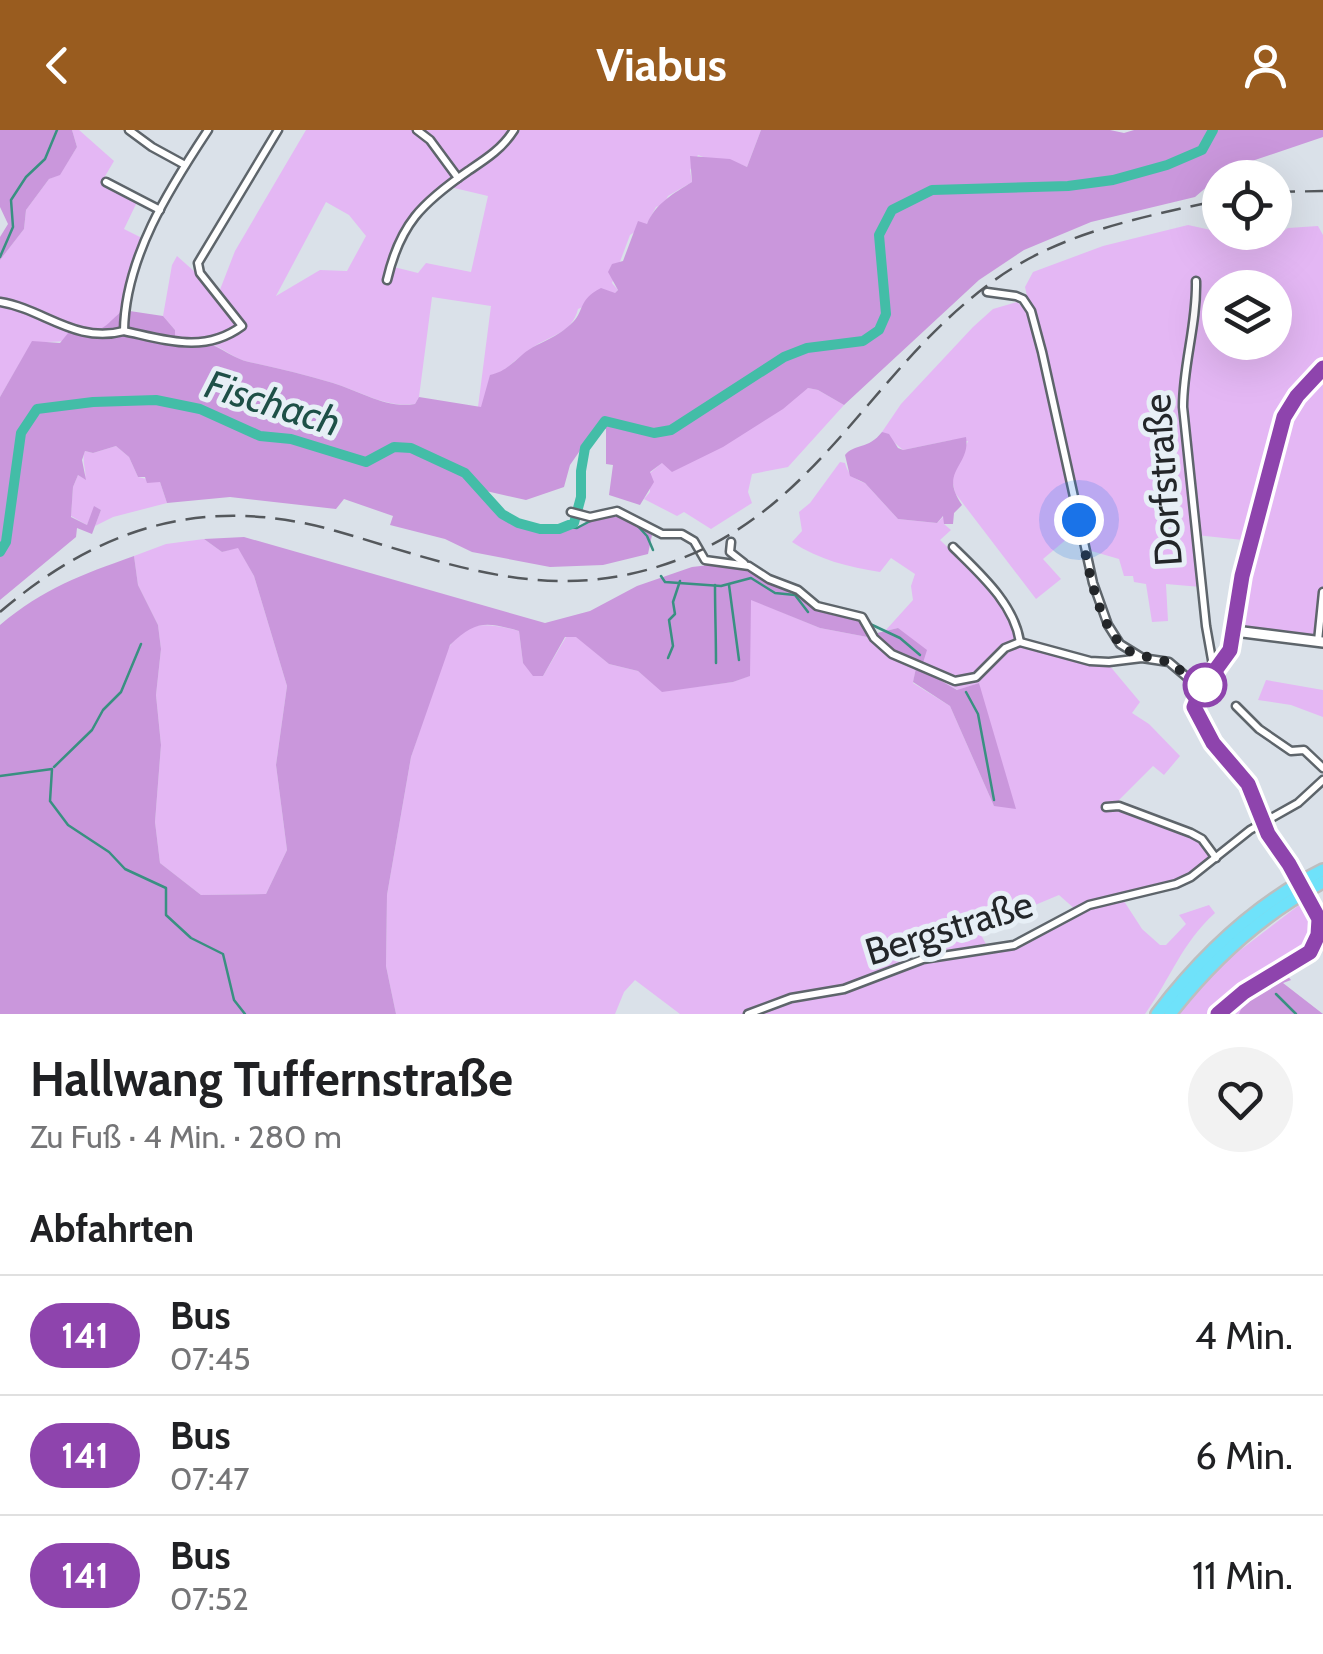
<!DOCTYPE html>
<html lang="de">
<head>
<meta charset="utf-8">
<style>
  body { margin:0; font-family:Cabin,sans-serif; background:#f2f2f2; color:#202124; height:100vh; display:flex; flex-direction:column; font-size:38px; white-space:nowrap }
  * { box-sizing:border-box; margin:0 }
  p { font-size:32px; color:#757577 }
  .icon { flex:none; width:55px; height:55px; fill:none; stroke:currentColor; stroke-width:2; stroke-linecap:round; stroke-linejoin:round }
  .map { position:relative; height:884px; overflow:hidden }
  .side { display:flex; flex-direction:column; background:#fff; flex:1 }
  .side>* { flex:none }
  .badge { padding:0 20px; border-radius:32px; font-size:35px; line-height:65px }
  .fabs { position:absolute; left:1202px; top:30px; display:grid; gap:20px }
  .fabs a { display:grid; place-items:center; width:90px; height:90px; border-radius:50%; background:#fff; box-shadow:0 10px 40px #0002; font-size:50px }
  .you { position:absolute; width:50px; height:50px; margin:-25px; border:8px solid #fff; border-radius:50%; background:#1a73e8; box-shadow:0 0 0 15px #1a73e833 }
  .map>.badge { position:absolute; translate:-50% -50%; box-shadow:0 0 0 5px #fff }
  h2 { padding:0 30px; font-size:38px; line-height:90px }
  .round { display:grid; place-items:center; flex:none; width:105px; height:105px; border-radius:52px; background:#f2f2f2 }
  .summary { display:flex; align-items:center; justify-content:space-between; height:170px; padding:0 30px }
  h1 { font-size:48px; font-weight:800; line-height:75px }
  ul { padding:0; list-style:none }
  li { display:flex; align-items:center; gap:30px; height:120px; padding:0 30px; border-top:2px solid #e0e0e0 }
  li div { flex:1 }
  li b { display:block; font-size:38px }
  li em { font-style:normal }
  li .badge { min-width:110px; font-weight:700; text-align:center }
  header { display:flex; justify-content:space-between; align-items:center; height:130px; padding:0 30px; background:#995c1f; color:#fff; font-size:45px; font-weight:800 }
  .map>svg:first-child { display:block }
  .green { fill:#e4b7f4; fill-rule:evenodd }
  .forest { fill:#ca97dc }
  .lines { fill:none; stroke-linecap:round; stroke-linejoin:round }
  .stream { stroke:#399081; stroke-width:2.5 }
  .river { stroke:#43bda7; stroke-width:10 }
  .street-casing { stroke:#5e656b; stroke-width:11 }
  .secondary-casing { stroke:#5e656b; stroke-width:14 }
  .highway-casing { stroke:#bdbebf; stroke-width:16 }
  .street { stroke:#fff; stroke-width:6 }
  .secondary { stroke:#fff; stroke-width:9 }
  .highway { stroke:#6fe2fa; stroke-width:11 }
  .rail { stroke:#54585c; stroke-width:2.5; stroke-dasharray:20 10; stroke-linecap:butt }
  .line-casing { stroke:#fff; stroke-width:22 }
  .line { stroke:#8e44ad; stroke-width:15 }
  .walk { stroke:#232629; stroke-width:10; stroke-dasharray:0 18 }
  .stop-dot { fill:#fff; stroke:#8e44ad; stroke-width:5 }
  .labels { text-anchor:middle; stroke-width:10; stroke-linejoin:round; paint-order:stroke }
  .street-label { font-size:38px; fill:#232629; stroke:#e7eff6 }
  .water-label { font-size:40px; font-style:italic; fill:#1e5047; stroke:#e7eff6 }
</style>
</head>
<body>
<header><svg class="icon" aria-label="back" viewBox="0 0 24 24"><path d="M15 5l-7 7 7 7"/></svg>Viabus<svg class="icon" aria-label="person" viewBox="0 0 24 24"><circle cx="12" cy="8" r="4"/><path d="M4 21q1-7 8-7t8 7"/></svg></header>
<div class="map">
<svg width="1323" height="884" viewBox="0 0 1323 884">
  <rect width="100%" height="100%" fill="#dae1e9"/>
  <g class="green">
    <path d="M72,0h7l35,31 -13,22 36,19 -13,27 20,10c-6,22 -10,50 -20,69 -18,32 -61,35 -92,34l-32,55v-137l24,-31 2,-19 23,-31 11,-5 17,-27z"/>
    <path d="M306,0h455l-14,37c-16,-8 -33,-5 -49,-12l-8,15 2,12 -24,14 -4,8 -8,3 -9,17 -17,11 -18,48 6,7 -3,3 -37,16c-6,25 -28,26 -46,39 -21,15 -45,34 -50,59h-4l13,-101 -59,-9 -13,100 -4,7c-30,4 -55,-13 -82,-21 -27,-8 -56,-15 -84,-21 -15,-3 -28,-16 -43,-20 -9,-2 -21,-1 -31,-1v-11l-12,-14 9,-51 5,-9 18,16 21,28 19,-49zM450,57l38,9 -17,76 -45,-9 -8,10 -24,-6c4,-35 28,-60 56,-80zM326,72l23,13 17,21 -19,35 -27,-1 -44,26z"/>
    <path d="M1188,95l32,7 60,1 8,-5 30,-2 5,9v354h-3l-5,49 -65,-8 -8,-4 -3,-7 13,-78 -56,-6 5,52 -35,-3 2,37 -16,1 -6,-38 -12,-2 -1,-6h-9l-5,-17 -31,-9 -7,-23 -38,32 18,20 -25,20 -81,-106 -3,-15 16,-37 -16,-1 -49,10 -21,-18 19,-28 72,-77 20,-18 24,-7 8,7h5l-5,-22 8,-15 70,-26zM1220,158h55v54h-55z"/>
    <polygon points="808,258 818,260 844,275 788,337 752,344 748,362 752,373 711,399 684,382 677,386 644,369 650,362 650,343 663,332"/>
    <path d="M116,316l13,11 9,20 22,5 7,21 -54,14 -18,9 6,-16 -6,-3 -8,18 -16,-9 2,-29 5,-12 7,4c2,-10 -4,-17 0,-28l8,2z"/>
    <path d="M840,332l5,1c2,10 10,17 20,20l33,36 39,4 7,-7v8l7,6 -11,10 48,46 38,60 42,13 41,6 31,37 -8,11 17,11 31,32 -16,19 -11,-9 -34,34 1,9 78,29 13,20 -34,23 -73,16 -28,13 -17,-15 -81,34 10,19 -57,7 -92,33 -60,12 -35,14h-64l-45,-34 -11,12 -9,22h-219l-10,-48 1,-71 24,-138 34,-102c17,-36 41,-33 74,-24l4,32 20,13 23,-39h11l32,27 29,7 24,20 71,-9 16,-6 1,-77 70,29 58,11 38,29 -3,15 37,23 44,100 -15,-123 -21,7 -38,-21 -22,-41 -13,3 28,-31 -2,-14 4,-12 -24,-16 -11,14c-31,-5 -61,-12 -88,-30l10,-11 -3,-19 11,-9z"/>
    <polygon points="204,409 222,422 238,417 254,446 287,556 276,635 287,720 266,764 201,765 160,733 155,692 161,615 156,565 161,519 158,495 138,455 134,426 166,414"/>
    <polygon points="1266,550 1323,560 1323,587 1291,575 1258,570"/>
    <path d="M1122,768l20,31 18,16h6l20,-21 -7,-9 30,-10 6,8c-34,31 -44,65 -70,101h-388l38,-14 57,-10 81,-31 80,-11 75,-40z"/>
    <path d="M1307,769c4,9 10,21 9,30 -1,29 -46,49 -67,64l-2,21h-69l48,-53z"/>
  </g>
  <g class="forest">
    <polygon points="0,0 72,0 77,17 60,45 49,49 26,80 24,99 0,130 0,107 8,94 0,77"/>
    <path d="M761,0h349l14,3 10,-3h189v7l-74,25 -33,17 -21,18 -104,25 -67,28 -45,30 -135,125 -26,-15 -10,-2 -25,21 -60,38 -51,25 -10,-9 -12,9 4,10 -14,23 -31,-10 4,-30 -7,-1v-35h-11l-25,36 -6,22 -38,13 -53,-12c18,16 42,40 66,44 26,5 46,-12 70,-15 14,-3 31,11 43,18l-4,19 -45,11 -53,2 -78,-15 -27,-13 -55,-14 3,-9 -49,-17 -8,10 -106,-12 -63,6 -7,-21 -13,1 -2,-6h-7l-9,-20 -13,-11 -23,7 -8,-2 -3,9 4,20 -8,-5 -5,12 -2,30 16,8 7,-19 7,4 -9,24 -15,-6 -1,9 -76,63v-203l32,-56 28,2 13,-16c32,6 27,3 50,-17l40,6 12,14v11c10,0 22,-1 32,2 14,4 27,16 42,19 28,6 57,13 84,21 27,8 53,26 82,21l4,-7 62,10 9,-32c21,-4 29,-22 47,-30 13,-6 23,-11 34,-21 14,-12 6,-24 30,-36l14,5 3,-3 -10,-18 4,-8 11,-3 15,-40 9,3c8,-20 27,-31 45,-42l-2,-26 40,3 17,8z"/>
    <path d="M882,302l7,2 9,14 5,2 63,-13c5,29 -28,34 -4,68l-8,8 -1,11h-9l-1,-8 -6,7 -39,-4 -33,-36 -15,-7 -5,-21c10,-12 23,-5 37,-23z"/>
    <path d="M244,407l301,86 45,-12 47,-25 55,-19 26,-3 25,4 89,47 27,3 14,16 25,-6 29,22 -6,19 36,21 22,-7 37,126 -22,-3 -44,-100 -37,-24 3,-14 -38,-29 -58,-11 -69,-28 -1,76 -17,6 -71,10 -24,-21 -29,-7 -33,-27h-11l-22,39h-10l-10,-13 -4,-32c-33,-9 -43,-11 -69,14l-39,112 -24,138 -1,71 10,48h-396v-389c44,-37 81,-50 134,-69l4,29 20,40 3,24 -5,46 5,50 -6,77 5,41 41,32 65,-1 21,-44 -11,-85 11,-79 -33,-110 -16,-28 -16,4 -18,-13z"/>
    <polygon points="1285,843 1291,850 1283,853 1323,884 1239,884 1244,872"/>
  </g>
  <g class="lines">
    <g class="stream">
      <polyline points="0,127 13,97 11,70 26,47 45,29 57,0"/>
      <polyline points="635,393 647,406 653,420"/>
      <polyline points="568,397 577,398 594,389"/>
      <polyline points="661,446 665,452 721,456 751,448 775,463 795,465 808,482"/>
      <path d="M715,455c0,27 1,51 1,78"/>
      <polyline points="729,455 739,530"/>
      <polyline points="868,493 900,508 920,525"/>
      <polyline points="668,528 673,516 669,490 675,484 673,472 680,451"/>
      <polyline points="966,562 978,584 994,670"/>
      <polyline points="54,637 92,600 103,580 121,562 141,514"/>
      <polyline points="0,646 52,639 50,671 68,695 109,722 125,739 166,758 166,785 191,808 223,824 234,870 245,884"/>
      <polyline points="1276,864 1296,884"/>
    </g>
    <polyline class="river" points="0,422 6,412 21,303 37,279 93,272 156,270 200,279 260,306 291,309 366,332 394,317 411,318 465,343 502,384 518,393 540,399 559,399 574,393 581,367 581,341 585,318 605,291 654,303 671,300 784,227 807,218 863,211 879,200 886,184 879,105 892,80 932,60 1068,56 1113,50 1167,35 1202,20 1213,0"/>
    <g class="street-casing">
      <g id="street">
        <polyline points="129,0 152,17 185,35"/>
        <polyline points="417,0 430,10 458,48"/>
        <polyline points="106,52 160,80"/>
        <path d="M387,150c13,-56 35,-77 81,-109 18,-12 34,-22 46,-41"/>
        <path d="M1196,151c1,44 -13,83 -13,126l23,219 8,45"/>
        <polyline points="987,162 1016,166 1023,169 1031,181 1042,222 1093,453 1108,495 1120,514 1141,527"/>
        <path d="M0,172c44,7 75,42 124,29 42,9 80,23 118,-5l-42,-53 -2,-10 80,-133"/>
        <path d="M124,201c1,-73 45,-142 84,-201"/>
        <polyline points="571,382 590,387 617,381 662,404 682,404 694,411 705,430 749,436 769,449 798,460 817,476 862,487 874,508 892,524 955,551 976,547 1005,518 1020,512 1090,531 1109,532 1142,528 1169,532 1201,559"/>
        <polyline points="731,412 730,422 744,433"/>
        <path d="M953,417c26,26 61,56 67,95"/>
        <polyline points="1318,511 1323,462"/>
        <polyline points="1236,576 1259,599 1291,621 1304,620 1323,638"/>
        <polyline points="1106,677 1119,676 1191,703 1202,709 1216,728"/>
        <polyline points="748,884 791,868 844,859 923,829 1014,815 1089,775 1176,754 1191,747 1250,700 1298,673 1323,650"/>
      </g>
    </g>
    <g class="secondary-casing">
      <g id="secondary">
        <polyline points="1235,501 1323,512"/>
        <polyline points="1293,740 1266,701 1248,654 1213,613 1193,577 1201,559 1230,520 1242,446 1285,287 1297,266 1323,237"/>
        <polyline points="1218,884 1261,851 1303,828 1314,816 1320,798 1311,769"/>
      </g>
    </g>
    <g class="highway-casing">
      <g id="highway">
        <path d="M1157,884c45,-59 98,-110 166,-144"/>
        <path d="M1170,884c42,-54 92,-100 153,-132"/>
      </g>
    </g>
    <use href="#street" class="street"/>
    <use href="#secondary" class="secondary"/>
    <use href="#highway" class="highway"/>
    <g class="rail">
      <polyline points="1275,62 1323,61"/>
      <path d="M0,482c101,-86 206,-118 336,-81 98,28 191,66 294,43 179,-39 227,-191 358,-289 68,-52 151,-67 232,-85"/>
    </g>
  </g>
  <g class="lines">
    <g class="line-casing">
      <polyline id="line" points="1218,884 1244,862 1310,822 1318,805 1319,789 1289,734 1268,704 1248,654 1213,613 1194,577 1201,560 1230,520 1242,446 1284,287 1297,266 1323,238"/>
    </g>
    <use href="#line" class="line"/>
    <path class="walk" d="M1079,390c7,35 17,109 49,130 12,8 23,6 36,11 14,4 26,19 37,29l4,-5"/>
  </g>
  <circle class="stop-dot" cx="1205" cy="555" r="20"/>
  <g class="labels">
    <g class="street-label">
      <text transform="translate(1163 350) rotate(-94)" y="13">Dorfstraße</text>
      <text transform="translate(949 798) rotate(-17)" y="13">Bergstraße</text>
    </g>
    <g class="water-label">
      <text transform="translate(273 273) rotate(17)" y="14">Fischach</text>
    </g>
  </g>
</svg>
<div class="fabs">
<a><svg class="icon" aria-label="locate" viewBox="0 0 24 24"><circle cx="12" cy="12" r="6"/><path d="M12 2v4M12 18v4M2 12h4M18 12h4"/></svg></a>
<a><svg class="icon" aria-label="layers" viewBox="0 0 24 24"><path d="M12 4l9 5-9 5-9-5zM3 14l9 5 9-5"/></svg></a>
</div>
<div class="you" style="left:1079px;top:390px"></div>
</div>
<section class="side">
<div class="summary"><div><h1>Hallwang Tuffernstraße</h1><p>Zu Fuß · 4 Min. · 280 m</p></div><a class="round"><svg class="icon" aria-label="heart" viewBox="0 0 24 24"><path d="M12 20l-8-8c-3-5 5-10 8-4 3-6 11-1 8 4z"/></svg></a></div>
<h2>Abfahrten</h2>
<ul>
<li><span class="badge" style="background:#8e44ad;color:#fff">141</span><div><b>Bus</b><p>07:45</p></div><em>4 Min.</em></li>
<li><span class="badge" style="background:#8e44ad;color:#fff">141</span><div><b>Bus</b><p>07:47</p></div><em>6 Min.</em></li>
<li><span class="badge" style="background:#8e44ad;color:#fff">141</span><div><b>Bus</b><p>07:52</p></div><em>11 Min.</em></li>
</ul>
</section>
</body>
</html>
